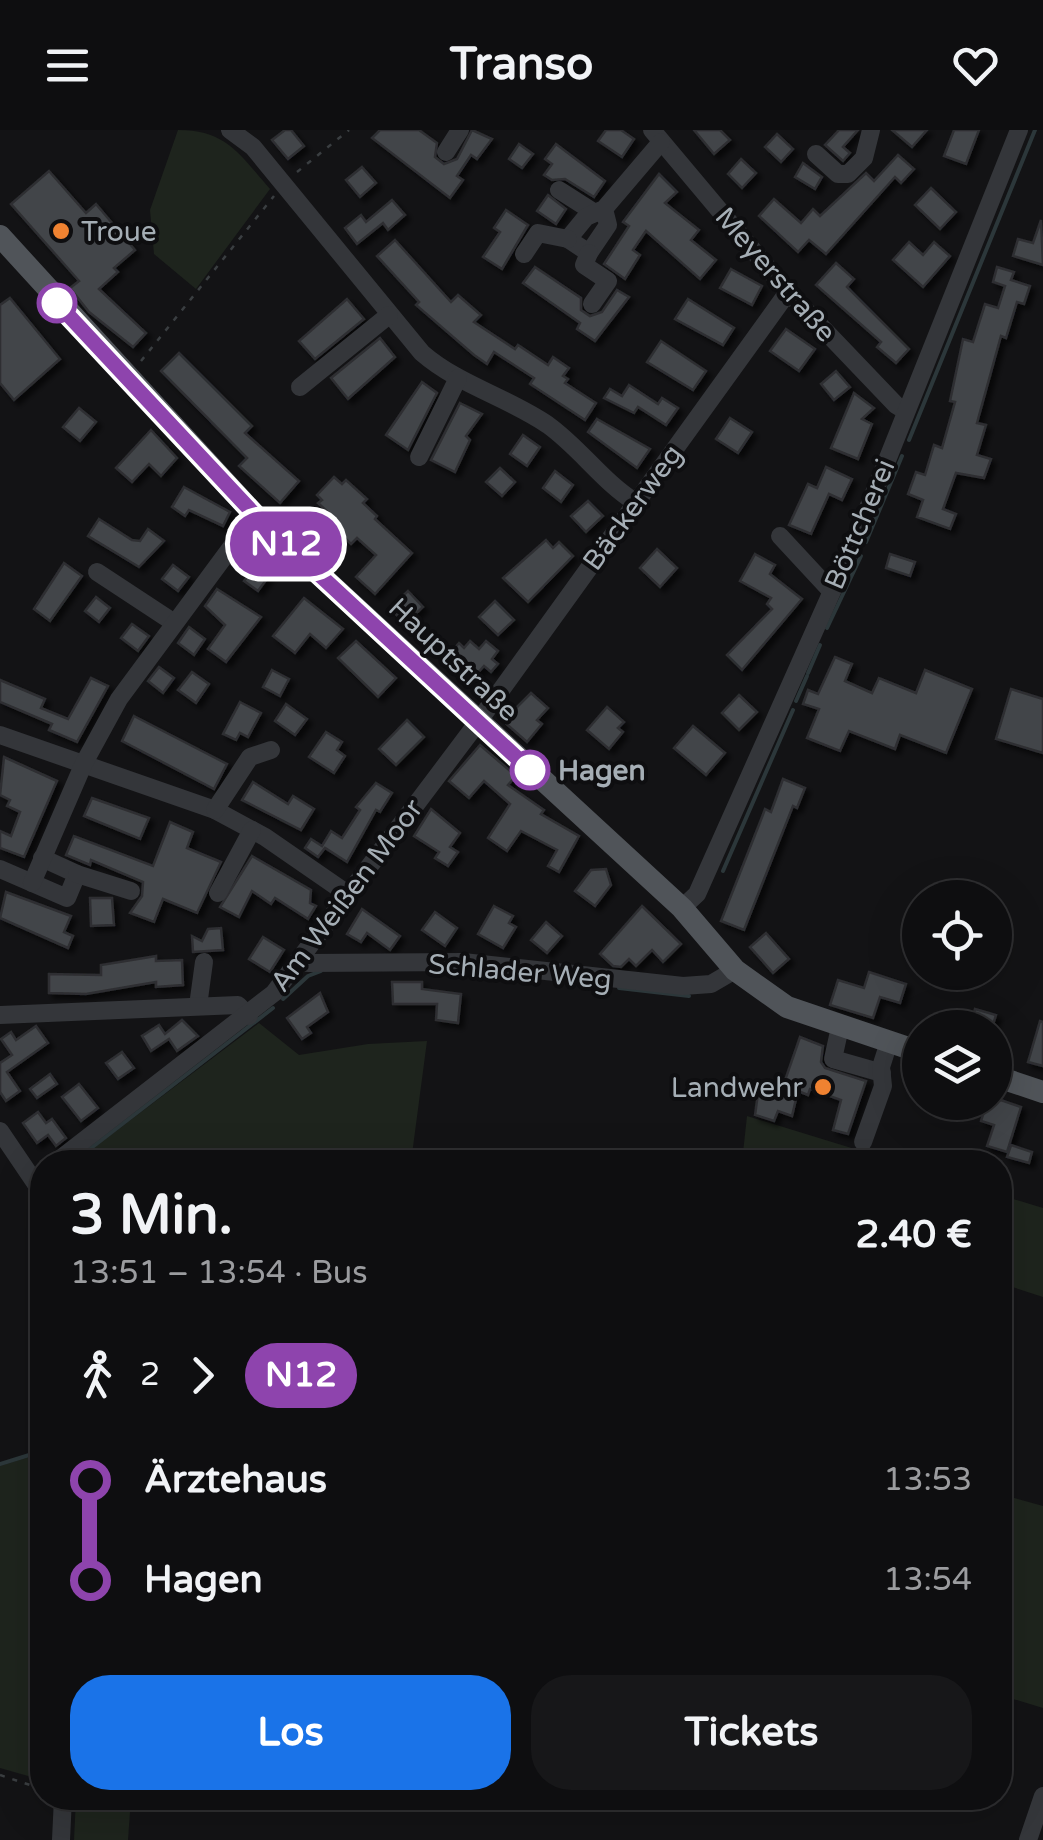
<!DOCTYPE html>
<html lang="de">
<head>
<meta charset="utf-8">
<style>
  body { margin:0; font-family:"Varela Round",sans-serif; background:#171719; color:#f1f3f6; height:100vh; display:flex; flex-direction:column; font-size:38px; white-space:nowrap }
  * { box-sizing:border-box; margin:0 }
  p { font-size:32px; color:#9b9c9f }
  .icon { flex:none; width:55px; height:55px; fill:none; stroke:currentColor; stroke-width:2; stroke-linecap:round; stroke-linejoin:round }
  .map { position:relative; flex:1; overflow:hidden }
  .panel { position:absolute; left:30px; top:1020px; width:982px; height:660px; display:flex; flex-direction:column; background:#0e0e10; border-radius:40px; box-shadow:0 10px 40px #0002,0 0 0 2px #2e2e30 }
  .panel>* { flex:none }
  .badge { padding:0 20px; border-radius:32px; font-size:35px; line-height:65px }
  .fabs { position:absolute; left:902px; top:750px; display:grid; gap:20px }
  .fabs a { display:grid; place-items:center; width:110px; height:110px; border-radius:50%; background:#0e0e10; box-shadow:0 10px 40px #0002,0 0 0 2px #2e2e30; font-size:50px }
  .map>.badge { position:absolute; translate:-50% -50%; box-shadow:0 0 0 5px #fff }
  .legs { display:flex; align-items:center; gap:15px; height:110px; padding:0 40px; font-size:32px }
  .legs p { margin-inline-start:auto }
  .summary { display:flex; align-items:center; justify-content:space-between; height:170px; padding:0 40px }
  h1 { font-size:55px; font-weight:800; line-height:75px }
  .button { display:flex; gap:20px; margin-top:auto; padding:20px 40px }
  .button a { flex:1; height:115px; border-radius:40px; background:#1a73e8; color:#fff; font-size:40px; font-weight:800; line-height:115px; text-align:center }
  .button a+a { background:#171719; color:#f1f3f6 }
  ul { padding:0 40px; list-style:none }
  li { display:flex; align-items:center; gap:35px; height:100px; font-size:38px }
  li i { display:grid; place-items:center; width:15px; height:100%; margin:0 12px; background:currentColor }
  li i::after { content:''; width:25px; height:25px; margin:-12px; border:8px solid; border-radius:50%; background:#0e0e10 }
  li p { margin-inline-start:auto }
  li:first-child i { background:linear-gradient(#0000 50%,currentColor 0) }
  li:last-child i { background:linear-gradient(currentColor 50%,#0000 0) }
  header { display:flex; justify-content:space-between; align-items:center; height:130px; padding:0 40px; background:#0e0e10; font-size:45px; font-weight:800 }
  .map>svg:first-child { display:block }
  .green { fill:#1e241d }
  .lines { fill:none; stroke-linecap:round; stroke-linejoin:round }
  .stream { stroke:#2c373a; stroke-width:4 }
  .building { fill:#424548; stroke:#2d2e31; stroke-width:2.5; filter:url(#shadow) }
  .path { stroke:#3a3e41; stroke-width:2.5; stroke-dasharray:5 8; stroke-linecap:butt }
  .minor { stroke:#34363a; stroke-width:18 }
  .major { stroke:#505459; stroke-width:22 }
  .line-1-casing { stroke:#fff; stroke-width:22 }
  .line-1 { stroke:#8e44ad; stroke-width:15 }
  .poi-dot { fill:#ef8231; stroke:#0e0e10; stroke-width:4 }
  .stop-1-dot { fill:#fff; stroke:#8e44ad; stroke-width:5 }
  .labels { text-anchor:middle; stroke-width:8; stroke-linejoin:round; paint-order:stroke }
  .poi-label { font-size:28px; fill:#a5aeb5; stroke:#0e0e10; text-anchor:start }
  .street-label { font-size:28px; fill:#a5aeb5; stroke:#0e0e10 }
  .stop-label { font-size:28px; font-weight:bold; fill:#a5aeb5; stroke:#0e0e10; text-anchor:start }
</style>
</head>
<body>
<header><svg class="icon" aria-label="menu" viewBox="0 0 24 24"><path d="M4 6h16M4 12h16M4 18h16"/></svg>Transo<svg class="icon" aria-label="heart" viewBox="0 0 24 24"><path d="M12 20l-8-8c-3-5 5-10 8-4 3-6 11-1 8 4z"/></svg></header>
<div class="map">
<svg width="1043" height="1710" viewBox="0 0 1043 1710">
  <defs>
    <filter id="shadow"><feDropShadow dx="4.5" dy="4.5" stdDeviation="2.5" flood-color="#0009"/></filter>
  </defs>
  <rect width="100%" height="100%" fill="#131315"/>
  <g class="green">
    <path d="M178,0c49,0 62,25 92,59l-74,100 -42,-35 -4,-44z"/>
    <polygon points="259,893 299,925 368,914 427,911 411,1032 75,1032"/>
    <polygon points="747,986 897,1032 742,1032"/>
    <polygon points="1000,1065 1043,1078 1043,1167 1000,1153"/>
    <polygon points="42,1323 42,1650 0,1638 0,1336"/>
    <polygon points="1000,1364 1043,1376 1043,1578 1000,1565"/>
    <polygon points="76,1668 131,1668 128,1710 74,1710"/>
  </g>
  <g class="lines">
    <g class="stream">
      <polyline points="909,310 1035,0"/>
      <polyline points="866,412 902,326"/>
      <polyline points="827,498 861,426"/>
      <polyline points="808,543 820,515"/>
      <polyline points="796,571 807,546"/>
      <polyline points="723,741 793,580"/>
      <polyline points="619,858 689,866"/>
      <polyline points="283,869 308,846 321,841"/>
      <polyline points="73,1032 273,878"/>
      <polyline points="0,1334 42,1321"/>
    </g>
  </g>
  <g class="building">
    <polygon points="285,0 291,0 304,16 288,29 272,10"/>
    <polygon points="380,0 419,0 437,13 435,27 444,34 457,29 472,0 492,9 477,29 471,25 457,46 463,50 450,68 372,8"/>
    <polygon points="606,0 621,0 634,9 622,27 598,11"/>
    <polygon points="694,0 720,0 730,10 714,24"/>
    <polygon points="839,0 858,0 843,17 850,23 843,31 825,15"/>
    <polygon points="892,0 927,0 912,17"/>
    <polygon points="954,0 979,0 966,34 944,26"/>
    <polygon points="777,4 793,19 781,32 765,17"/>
    <polygon points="519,14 533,24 522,38 509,29"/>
    <polygon points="556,14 605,51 594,67 565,49 552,50 544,45 552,34 545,29"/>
    <polygon points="898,25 914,39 901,53 895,47 826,124 809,110 798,122 759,86 774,69 801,93 813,79 820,86 866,43 874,51"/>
    <polygon points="741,29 756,43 742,58 728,44"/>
    <polygon points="803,33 822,47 815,59 795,47"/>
    <polygon points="362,37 376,53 360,67 346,50"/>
    <polygon points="49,41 86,83 96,74 135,120 114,138 118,142 99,159 146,203 133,217 89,182 70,158 79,151 11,74"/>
    <polygon points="659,44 677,62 665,73 699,100 691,110 716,130 700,149 646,101 633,120 640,125 625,149 604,134 629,96 623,92"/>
    <polygon points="931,58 956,82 940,99 915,75"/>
    <polygon points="548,65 566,79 556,94 537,81"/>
    <polygon points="392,70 405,85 388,100 383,93 357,114 345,98 361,85 366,92"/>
    <polygon points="506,80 528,95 502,139 483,127 500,102 494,98"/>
    <polygon points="1041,90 1043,135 1013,126 1018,109 1033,113"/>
    <polygon points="395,110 451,172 458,165 481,185 474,192 515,219 518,215 548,235 553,227 569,238 563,246 568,249 565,253 596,273 585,290 530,254 534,248 494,222 487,234 474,225 416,175 419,172 377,126"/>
    <polygon points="909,112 923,125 934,112 950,126 923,157 893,130"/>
    <polygon points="836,133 854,149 847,157 909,219 896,233 877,217 881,212 816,155"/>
    <polygon points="535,137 581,168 581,180 590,186 602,182 617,160 629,167 595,211 577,199 580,193 523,153"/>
    <polygon points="997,137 1014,142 1011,150 1030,156 1024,174 1017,172 1006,208 1001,206 977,293 986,295 977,325 991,329 984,348 956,343 943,379 956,384 950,399 917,387 923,370 908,364 916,342 925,345 934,315 942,318 955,272 950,271 963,209 973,212 985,174 998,178 1005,156 993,152"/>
    <polygon points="731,139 762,156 752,175 720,158"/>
    <polygon points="10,168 60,229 14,270 0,253 0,175"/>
    <polygon points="347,169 364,189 315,229 299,211"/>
    <polygon points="688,169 734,198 723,215 675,189"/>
    <polygon points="786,199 815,219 799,241 770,221"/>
    <polygon points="380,208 395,227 348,269 331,248"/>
    <polygon points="661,211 706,241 693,260 647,232"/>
    <polygon points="179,223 252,296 245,303 299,351 280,373 239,336 247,328 161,241"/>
    <polygon points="836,241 850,257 834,270 821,254"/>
    <polygon points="422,252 437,263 408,320 386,305"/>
    <polygon points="629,255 658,274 662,268 678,278 666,295 638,277 634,283 604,268 610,259 622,266"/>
    <polygon points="854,263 874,278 862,289 872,294 858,329 831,318"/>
    <polygon points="460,273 482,284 466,306 470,310 455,342 431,330"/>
    <polygon points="79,278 96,292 80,311 63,297"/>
    <polygon points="730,288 752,302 738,323 716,309"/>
    <polygon points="597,289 650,319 637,338 588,302"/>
    <polygon points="151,300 177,328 161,346 149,334 132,352 116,338"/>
    <polygon points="523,305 540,317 527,336 510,324"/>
    <polygon points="826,337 852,349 842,370 829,364 811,404 789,395 808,354 817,358"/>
    <polygon points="500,338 515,352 502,366 486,352"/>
    <polygon points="555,341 573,355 561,372 543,358"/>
    <polygon points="334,347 342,354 346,350 367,369 363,373 377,386 375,389 412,423 375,464 356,447 376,425 357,408 351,414 328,392 333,387 318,373 322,370 317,365"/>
    <polygon points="184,357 230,382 223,396 189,380 185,386 172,377"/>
    <polygon points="588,371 603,386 586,402 571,386"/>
    <polygon points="99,389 132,410 140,411 148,399 164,411 139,437 88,406"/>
    <polygon points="546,410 553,418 559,412 573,426 528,472 503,448"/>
    <polygon points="657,419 677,438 660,457 640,438"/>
    <polygon points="755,424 775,435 770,444 802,469 742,540 727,525 772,479 767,474 771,468 740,451"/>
    <polygon points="890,424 915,432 910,446 886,438"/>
    <polygon points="64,433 82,446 50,491 34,479"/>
    <polygon points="173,435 189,447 178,461 162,449"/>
    <polygon points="256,436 269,446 258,461 244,451"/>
    <polygon points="217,459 261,487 226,532 208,519 225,495 205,476"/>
    <polygon points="408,461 423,477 405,494 390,478"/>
    <polygon points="96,467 110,478 99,492 85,481"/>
    <polygon points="304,468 343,499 326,518 310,504 295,523 273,506"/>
    <polygon points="495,471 514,490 498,505 479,487"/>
    <polygon points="132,494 149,506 138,521 121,508"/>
    <polygon points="189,497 205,509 194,525 178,513"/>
    <polygon points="356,511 396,548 378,567 338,528"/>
    <polygon points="470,511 479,519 486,511 498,521 492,529 498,534 491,542 484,536 469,553 443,531 459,513 464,518"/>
    <polygon points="835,527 852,534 845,551 872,563 879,548 916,563 925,540 972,559 946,623 900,605 895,619 849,601 840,621 807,608 819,579 803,574 808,560 818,564"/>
    <polygon points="159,537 174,548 163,563 148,551"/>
    <polygon points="272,540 289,549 280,566 263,557"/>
    <polygon points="192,542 209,554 196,573 178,560"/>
    <polygon points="91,548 108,556 77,612 49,600 52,594 0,572 0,550 45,569 41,578 68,589"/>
    <polygon points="1011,559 1043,569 1043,623 996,609"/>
    <polygon points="531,563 548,578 537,590 542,594 527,612 503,591"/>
    <polygon points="739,565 757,582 739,600 722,583"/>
    <polygon points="240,572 261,583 248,607 240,603 236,610 223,604"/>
    <polygon points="286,574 307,589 295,605 275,591"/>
    <polygon points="607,577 624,592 618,598 623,602 609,619 587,600"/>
    <polygon points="134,586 227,634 214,659 122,611"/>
    <polygon points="407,590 424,607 396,635 379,619"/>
    <polygon points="693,596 725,623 706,645 674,618"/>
    <polygon points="326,602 342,612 337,620 345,626 334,643 309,627"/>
    <polygon points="480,615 516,646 508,655 544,680 541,684 579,706 559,742 548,736 557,720 521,701 507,721 488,708 510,674 484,651 469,668 449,651"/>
    <polygon points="4,627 57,651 24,727 0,718 0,701 11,706 20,682 7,676 10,670 0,665"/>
    <polygon points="783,649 805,658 797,678 793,676 744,800 721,791 762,687 765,679 771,682"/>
    <polygon points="253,652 288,674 293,666 314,679 301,700 242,670"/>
    <polygon points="376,653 392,663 380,682 376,680 347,732 325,718 318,727 305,718 311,709 322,716 331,701 342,708 360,680 356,677"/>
    <polygon points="92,668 149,688 140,709 84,686"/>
    <polygon points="431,679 460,703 450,717 458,722 448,736 435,728 439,722 414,706"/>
    <polygon points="170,692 193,702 187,718 221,732 197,783 163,769 154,792 130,783 142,766 143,752 91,730 90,735 66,725 74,706 153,736"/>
    <polygon points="252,726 311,760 310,773 316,776 308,789 275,768 271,774 252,761 239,787 220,777"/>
    <polygon points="606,739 611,755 595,776 575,761 591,740"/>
    <polygon points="6,762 71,786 64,802 73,806 68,818 0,788"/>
    <polygon points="90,768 112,768 114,795 91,796"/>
    <polygon points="494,776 513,786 509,793 516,797 503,818 478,804"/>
    <polygon points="642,776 681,814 663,832 652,820 636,836 629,829 621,837 613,836 600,824"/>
    <polygon points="362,779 400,806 390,820 367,803 361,812 347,804"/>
    <polygon points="435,782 457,798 445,816 422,800"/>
    <polygon points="546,792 562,806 547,823 531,810"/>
    <polygon points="221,798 223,820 193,822 192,806 202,811 208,799"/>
    <polygon points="766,803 789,829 773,843 750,817"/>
    <polygon points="263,807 284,820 270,842 249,829"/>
    <polygon points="156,826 156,831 182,830 183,855 156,857 156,852 86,864 49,863 49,844 101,845 101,835"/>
    <polygon points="869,842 906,854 900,873 880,867 873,888 830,875 838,850 864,858"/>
    <polygon points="392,852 422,852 422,859 461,864 458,893 436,890 437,874 393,874"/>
    <polygon points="320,863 328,882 307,897 311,903 302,909 287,888"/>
    <polygon points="975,879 996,885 992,898 970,898"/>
    <polygon points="182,890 198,906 177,921 169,909 151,921 142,906 159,895 165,904"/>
    <polygon points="1040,891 1043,892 1043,936 1028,932"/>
    <polygon points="36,896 48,913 7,942 20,961 6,971 0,962 0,933 12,925 1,909 11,902 16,910"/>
    <polygon points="800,907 823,916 821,932 825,938 866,951 848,1004 833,1000 841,970 810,959 808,965 798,961 792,986 778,981 774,991 755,985 759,956 781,962"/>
    <polygon points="122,922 134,938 118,949 106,933"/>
    <polygon points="50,944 57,954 37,968 30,959"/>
    <polygon points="79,954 98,978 81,991 62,967"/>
    <polygon points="995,968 1021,977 1007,1022 987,1016 994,995 981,991 987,972 995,972"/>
    <polygon points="38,982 46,993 52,989 66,1008 56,1016 48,1005 37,1013 23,993"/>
    <polygon points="1011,1015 1032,1022 1029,1033 1007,1027"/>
  </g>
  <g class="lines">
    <g class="path">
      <polyline points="297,42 349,0"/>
      <polyline points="141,231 274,66"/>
      <polyline points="0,1645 42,1659"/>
    </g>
    <g class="minor">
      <path d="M230,0l23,17 169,206c37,32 85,44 126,72 32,23 54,56 87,77"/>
      <polyline points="652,0 788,162 896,275 906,281"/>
      <polyline points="446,22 460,0"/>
      <polyline points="816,24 838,44 848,44 864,28 871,0"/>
      <polyline points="559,60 595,83"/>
      <polyline points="604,79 586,87 568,109 589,123 608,95 604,79 661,12"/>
      <polyline points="589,123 584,135 608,151 592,174"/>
      <polyline points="524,124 538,103 568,109"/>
      <polyline points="300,257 389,185"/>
      <polyline points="419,327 458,248"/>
      <polyline points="780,406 831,461"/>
      <polyline points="97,442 173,492"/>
      <polyline points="0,605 215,680 265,707 349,765"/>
      <polyline points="215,680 250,627 271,620"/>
      <polyline points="0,739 67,768 77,744 42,728"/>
      <polyline points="77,744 131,761"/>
      <polyline points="32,753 84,633 119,569 255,385"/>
      <polyline points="218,763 252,700"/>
      <polyline points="682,778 697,764 858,403 1019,0"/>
      <polyline points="302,829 308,833 463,832 683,856 711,854 735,840"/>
      <polyline points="198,876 204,832"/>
      <polyline points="0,885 238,875 249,886"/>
      <polyline points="840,897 833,929 882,943"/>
      <polyline points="0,1001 42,1063"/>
      <polyline points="863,1012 883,956 881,937 889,912"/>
      <polyline points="56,1032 274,863 478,592 788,162"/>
      <polyline points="61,1710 63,1668"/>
      <polyline points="1028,1710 1043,1666"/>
    </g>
    <g class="major">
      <polyline points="0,106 255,385 682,778 735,840 787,877 920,922"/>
      <polyline points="995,946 1043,962"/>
    </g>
  </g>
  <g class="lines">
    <g class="line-1-casing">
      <polyline id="line-1" points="57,173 255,385 530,640"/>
    </g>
    <use href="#line-1" class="line-1"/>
  </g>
  <g class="poi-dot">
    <circle cx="61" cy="101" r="10"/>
    <circle cx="823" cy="957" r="10"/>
  </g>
  <g class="stop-1-dot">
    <circle cx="57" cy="173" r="18"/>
    <circle cx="530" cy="640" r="18"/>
  </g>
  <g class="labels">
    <g class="poi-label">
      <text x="81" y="111">Troue</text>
      <text x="803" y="967" text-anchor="end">Landwehr</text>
    </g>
    <g class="street-label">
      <text transform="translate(776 144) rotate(49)" y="10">Meyerstraße</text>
      <text transform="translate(632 377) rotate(-54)" y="10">Bäckerweg</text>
      <text transform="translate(859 394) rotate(-67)" y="10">Böttcherei</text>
      <text transform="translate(454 529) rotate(43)" y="10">Hauptstraße</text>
      <text transform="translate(346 765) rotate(-53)" y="10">Am Weißen Moor</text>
      <text transform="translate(520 841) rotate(5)" y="10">Schlader Weg</text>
    </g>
    <g class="stop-label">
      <text x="558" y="650">Hagen</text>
    </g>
  </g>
</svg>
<div class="fabs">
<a><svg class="icon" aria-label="locate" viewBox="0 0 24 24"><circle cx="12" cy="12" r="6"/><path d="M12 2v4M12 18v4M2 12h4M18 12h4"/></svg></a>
<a><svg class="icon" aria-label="layers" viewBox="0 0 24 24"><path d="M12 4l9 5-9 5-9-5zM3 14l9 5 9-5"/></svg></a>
</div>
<b class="badge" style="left:286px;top:414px;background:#8e44ad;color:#fff">N12</b>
<section class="panel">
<div class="summary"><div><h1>3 Min.</h1><p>13:51 – 13:54 · Bus</p></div><b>2.40 €</b></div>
<div class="legs"><svg class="icon" aria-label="walk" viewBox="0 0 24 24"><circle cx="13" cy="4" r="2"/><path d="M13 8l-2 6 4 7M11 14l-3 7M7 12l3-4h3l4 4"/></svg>2<svg class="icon" aria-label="forward" viewBox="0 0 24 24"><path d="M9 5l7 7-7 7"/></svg><b class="badge" style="background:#8e44ad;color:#fff">N12</b></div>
<ul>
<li><i style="color:#8e44ad"></i><b>Ärztehaus</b><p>13:53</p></li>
<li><i style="color:#8e44ad"></i><b>Hagen</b><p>13:54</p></li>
</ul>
<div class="button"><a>Los</a><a>Tickets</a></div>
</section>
</div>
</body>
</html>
